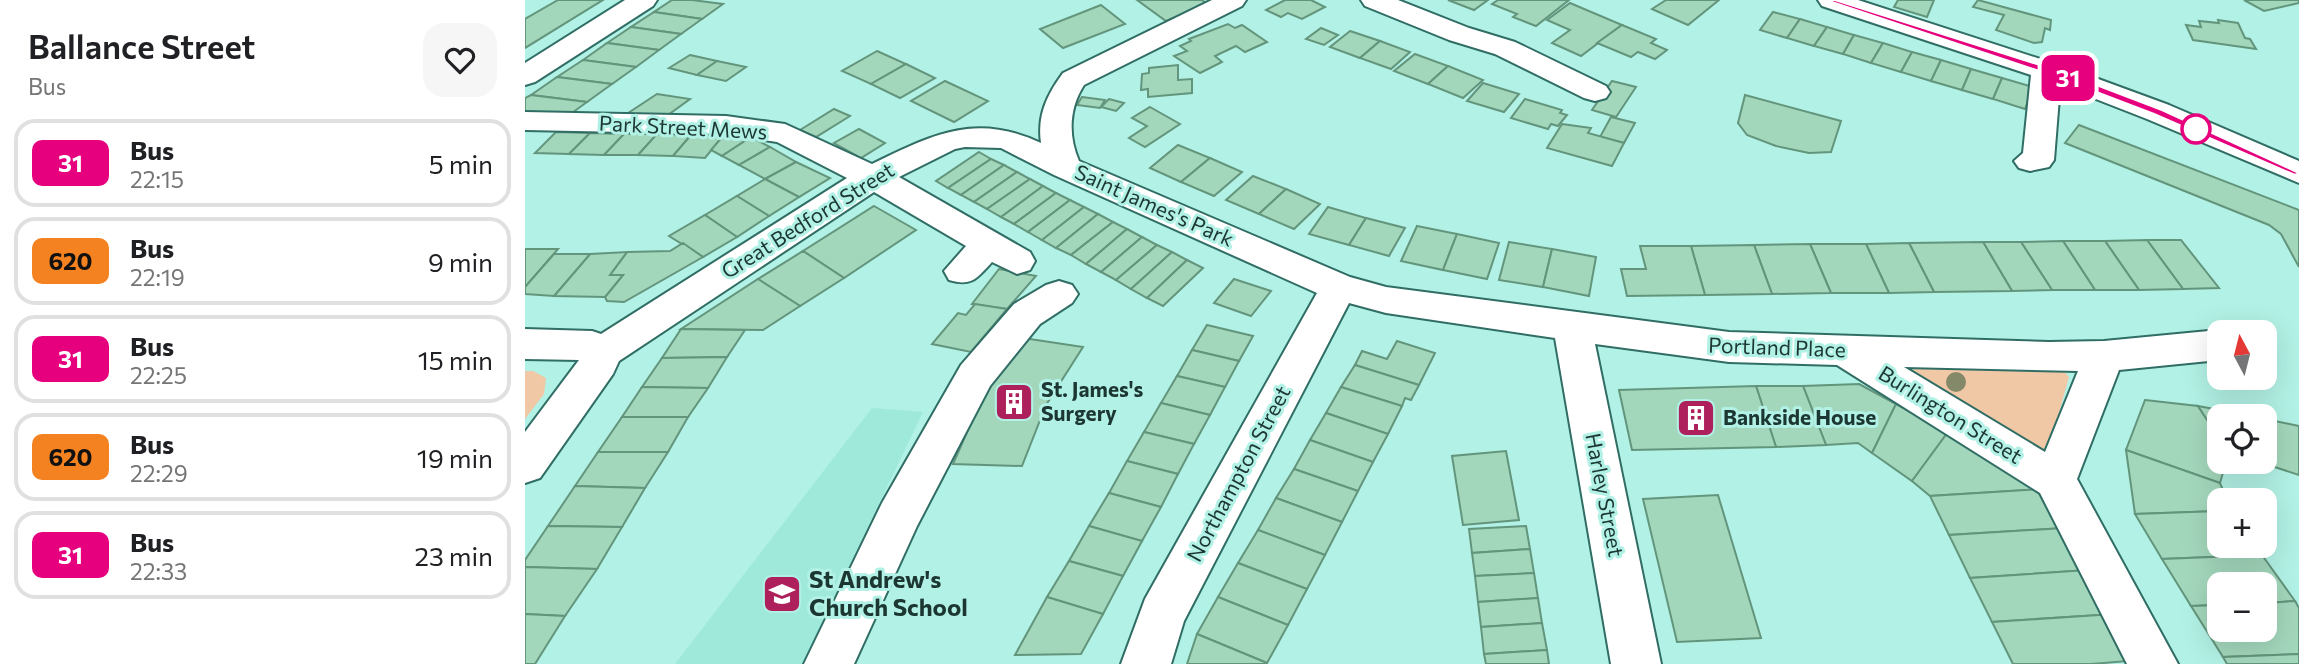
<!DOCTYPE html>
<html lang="en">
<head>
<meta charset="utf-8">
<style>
  body { margin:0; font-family:Commissioner,sans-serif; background:#f6f6f6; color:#202124; height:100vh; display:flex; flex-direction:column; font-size:26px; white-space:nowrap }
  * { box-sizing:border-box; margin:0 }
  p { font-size:23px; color:#757577 }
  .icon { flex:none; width:38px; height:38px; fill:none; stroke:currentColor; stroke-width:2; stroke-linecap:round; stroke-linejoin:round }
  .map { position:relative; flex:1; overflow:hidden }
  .panel { display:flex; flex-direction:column; background:#fff; width:525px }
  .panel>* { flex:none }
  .badge { padding:0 14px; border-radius:10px; font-size:24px; line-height:46px }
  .needle { width:46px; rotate:353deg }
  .buttons { position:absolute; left:1682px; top:320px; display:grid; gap:14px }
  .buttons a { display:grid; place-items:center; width:70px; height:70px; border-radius:14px; background:#fff; box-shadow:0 7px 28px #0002; font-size:35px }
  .map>.badge { position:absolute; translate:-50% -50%; box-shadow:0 0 0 4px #fff }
  .round { display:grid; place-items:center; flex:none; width:74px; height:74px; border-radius:21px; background:#f6f6f6 }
  .overview { display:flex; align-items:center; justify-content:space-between; height:119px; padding:0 28px }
  h1 { font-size:33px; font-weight:600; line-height:52px }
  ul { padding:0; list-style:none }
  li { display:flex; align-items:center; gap:21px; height:88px; margin:0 14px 10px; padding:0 14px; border:4px solid #e0e0e0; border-radius:21px }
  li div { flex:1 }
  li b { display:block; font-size:26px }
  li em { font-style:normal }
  li .badge { min-width:77px; font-weight:700; text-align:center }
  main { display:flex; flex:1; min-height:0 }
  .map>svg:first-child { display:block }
  .built { fill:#9fe9db }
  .green { fill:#f1c8a6 }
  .building { fill:#a3d7bc; stroke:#63957c; stroke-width:2 }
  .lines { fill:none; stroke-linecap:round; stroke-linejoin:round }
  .minor-casing { stroke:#306d64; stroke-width:4 }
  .minor { fill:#fff; fill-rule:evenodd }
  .tree { fill:#848969 }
  .line { fill:#e6007e; stroke:#fff; stroke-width:2 }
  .stop-dot { fill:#fff; stroke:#e6007e; stroke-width:3.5 }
  .labels { text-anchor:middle; stroke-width:6; stroke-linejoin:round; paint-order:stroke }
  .street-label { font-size:21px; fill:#1c3632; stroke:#b2f1e5 }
  .poi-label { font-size:21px; font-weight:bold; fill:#1c3632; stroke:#b2f1e5; text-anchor:start }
  .near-poi-label { font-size:24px; font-weight:bold; fill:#1c3632; stroke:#b2f1e5; text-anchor:start }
</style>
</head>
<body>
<main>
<section class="panel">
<div class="overview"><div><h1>Ballance Street</h1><p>Bus</p></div><a class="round"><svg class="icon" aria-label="heart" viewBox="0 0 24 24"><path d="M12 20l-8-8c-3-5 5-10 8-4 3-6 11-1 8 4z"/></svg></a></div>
<ul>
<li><span class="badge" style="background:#e6007e;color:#fff">31</span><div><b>Bus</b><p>22:15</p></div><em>5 min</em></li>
<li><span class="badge" style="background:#f58220;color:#111">620</span><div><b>Bus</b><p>22:19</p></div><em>9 min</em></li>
<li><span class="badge" style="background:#e6007e;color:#fff">31</span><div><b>Bus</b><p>22:25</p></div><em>15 min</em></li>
<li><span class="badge" style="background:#f58220;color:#111">620</span><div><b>Bus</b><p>22:29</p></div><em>19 min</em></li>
<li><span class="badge" style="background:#e6007e;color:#fff">31</span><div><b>Bus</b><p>22:33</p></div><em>23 min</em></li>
</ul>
</section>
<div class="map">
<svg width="1774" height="664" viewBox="0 0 1774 664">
  <rect width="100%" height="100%" fill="#b2f1e5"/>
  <polygon class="built" points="347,408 398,412 277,664 150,664"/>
  <g class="green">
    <polygon points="1395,367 1529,367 1539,371 1544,377 1523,452 1515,456 1390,377 1387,370"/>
    <polygon points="0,371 8,371 21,378 19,394 0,419"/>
  </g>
  <g class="building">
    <polygon points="33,0 78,0 0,48 0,19"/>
    <polygon points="147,0 167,0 198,4 177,19 129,12"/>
    <polygon points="612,0 677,0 682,4 641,21"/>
    <polygon points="760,0 786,0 800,7 777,19 763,13 756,17 741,10"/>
    <polygon points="923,0 963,0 949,10"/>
    <polygon points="973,0 1044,0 1011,26 988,17 992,14 967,4"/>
    <polygon points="1141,0 1194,0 1163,25 1127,9"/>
    <polygon points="1373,0 1409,0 1402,17 1369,7"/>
    <polygon points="1453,0 1526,20 1525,30 1520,28 1517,42 1509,43 1471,30 1479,15 1448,7"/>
    <polygon points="1719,0 1774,0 1774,3 1739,11"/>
    <polygon points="1045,3 1097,25 1056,56 1027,43 1045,30 1022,20"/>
    <polygon points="576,5 600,24 538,48 515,29"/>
    <polygon points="129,12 177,19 156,34 106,27"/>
    <polygon points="1248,12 1275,19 1262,38 1235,30"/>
    <polygon points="1275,19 1302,27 1289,46 1262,38"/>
    <polygon points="1693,20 1713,23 1720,38 1725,39 1731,49 1668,40 1661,25 1676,27 1674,21 1694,23"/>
    <polygon points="703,24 710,28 717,25 742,42 720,52 711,46 690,56 697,62 675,73 649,56 662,51 655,46 666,41 664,39"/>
    <polygon points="1097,25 1131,39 1126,43 1142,50 1130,59 1113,52 1106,57 1072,43"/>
    <polygon points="106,27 156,34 134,50 82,43"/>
    <polygon points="1302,27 1329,35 1318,54 1289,46"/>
    <polygon points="796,28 813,35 799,45 781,39"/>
    <polygon points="825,31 855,41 835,58 805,47"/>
    <polygon points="1329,35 1358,43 1346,63 1318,54"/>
    <polygon points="855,41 885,52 866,69 835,58"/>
    <polygon points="82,43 134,50 111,67 58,60"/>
    <polygon points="1358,43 1387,52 1376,72 1346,63"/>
    <polygon points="352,51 381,64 346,84 317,71"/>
    <polygon points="1387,52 1416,60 1406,81 1376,72"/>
    <polygon points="890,54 923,66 903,84 869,71"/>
    <polygon points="165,55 192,61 172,75 144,68"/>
    <polygon points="58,60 111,67 87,84 32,77"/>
    <polygon points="1416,60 1446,69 1437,90 1406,81"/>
    <polygon points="192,61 221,67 201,81 172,75"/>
    <polygon points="381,64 410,78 375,98 346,84"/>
    <polygon points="653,65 653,80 667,79 667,93 623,97 623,89 616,90 617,74 624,73 624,68"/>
    <polygon points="923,66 958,80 938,98 903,84"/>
    <polygon points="1446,69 1477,78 1468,99 1437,90"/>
    <polygon points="32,77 87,84 62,102 6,95"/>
    <polygon points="1477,78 1508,87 1500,109 1468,99"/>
    <polygon points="420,81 463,101 429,122 386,101"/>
    <polygon points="1087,81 1111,87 1091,117 1067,110"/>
    <polygon points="958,83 994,94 979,112 942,101"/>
    <polygon points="132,94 165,99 136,120 94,119"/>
    <polygon points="6,95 62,102 36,121 0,116 0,98"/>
    <polygon points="1220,95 1316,121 1306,152 1284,153 1251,146 1222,135 1213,123"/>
    <polygon points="557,97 580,100 575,108 552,105"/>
    <polygon points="584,99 599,103 591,111 576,107"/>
    <polygon points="1000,99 1037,110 1035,113 1042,115 1033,126 1026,124 1023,129 986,118"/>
    <polygon points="625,107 655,124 620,147 604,138 622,126 607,118"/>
    <polygon points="309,109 325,116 291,137 275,130"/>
    <polygon points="1086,117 1110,123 1099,143 1075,137"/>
    <polygon points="1037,124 1066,128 1063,133 1099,143 1087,166 1022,148"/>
    <polygon points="1554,125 1774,210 1774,267 1756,234 1744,225 1540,143"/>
    <polygon points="334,129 360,143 336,158 309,143"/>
    <polygon points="31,132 65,133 44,154 10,153"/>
    <polygon points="65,133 99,134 79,155 44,154"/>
    <polygon points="99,134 132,134 113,155 79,155"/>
    <polygon points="132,134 166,135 148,156 113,155"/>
    <polygon points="166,135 198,136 180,158 148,156"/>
    <polygon points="198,136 226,137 197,156 186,150"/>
    <polygon points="226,137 245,147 214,165 197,156"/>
    <polygon points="653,145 685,158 656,182 625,168"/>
    <polygon points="245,147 271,162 240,179 214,165"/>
    <polygon points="454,152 466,159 423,188 411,181"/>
    <polygon points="685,158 717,172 689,196 656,182"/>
    <polygon points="466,159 479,165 436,195 423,188"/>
    <polygon points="271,162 305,178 274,197 240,179"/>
    <polygon points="479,165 492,172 449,202 436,195"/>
    <polygon points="492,172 505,179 462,209 449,202"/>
    <polygon points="728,176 761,189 734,214 701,200"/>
    <polygon points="240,179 274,197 244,216 212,196"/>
    <polygon points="505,179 518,186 476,217 462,209"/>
    <polygon points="518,186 531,193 489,224 476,217"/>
    <polygon points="761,189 795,204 769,229 734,214"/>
    <polygon points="531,193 545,200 503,232 489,224"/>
    <polygon points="212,196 244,216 212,237 180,215"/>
    <polygon points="545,200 559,207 517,240 503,232"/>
    <polygon points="349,206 391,230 319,278 278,251"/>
    <polygon points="559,207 573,214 531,248 517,240"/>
    <polygon points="803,207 841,218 824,245 784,234"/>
    <polygon points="573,214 588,222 546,255 531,248"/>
    <polygon points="180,215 212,237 178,257 144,236"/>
    <polygon points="841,218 880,228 864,256 824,245"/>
    <polygon points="588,222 602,229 561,264 546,255"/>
    <polygon points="892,226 932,234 918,270 876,261"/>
    <polygon points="602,229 617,237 576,272 561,264"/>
    <polygon points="932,234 974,243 962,279 918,270"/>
    <polygon points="617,237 632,245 591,280 576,272"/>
    <polygon points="1622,240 1656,240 1694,288 1658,289"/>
    <polygon points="1622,240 1658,289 1614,290 1580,241"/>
    <polygon points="1538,241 1580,241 1614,290 1570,290"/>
    <polygon points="1538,241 1570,290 1527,290 1496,242"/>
    <polygon points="984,242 1027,249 1018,287 974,280"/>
    <polygon points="1458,242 1496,242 1527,290 1487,291"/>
    <polygon points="1458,242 1487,291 1409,292 1384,243"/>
    <polygon points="158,243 178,257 99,302 82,301 80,297 98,275 85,275 102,252 145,251"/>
    <polygon points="1384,243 1409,292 1364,293 1341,244"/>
    <polygon points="1285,244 1341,244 1364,293 1306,293"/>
    <polygon points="1285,244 1306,293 1247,294 1229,245"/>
    <polygon points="632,245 647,252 606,289 591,280"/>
    <polygon points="1229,245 1247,294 1180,295 1166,246"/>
    <polygon points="1115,246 1166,246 1180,295 1102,296 1096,269 1121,269"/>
    <polygon points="0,249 33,249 0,287"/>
    <polygon points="1027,249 1071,257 1064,296 1018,287"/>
    <polygon points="278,251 319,278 275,306 233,279"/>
    <polygon points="102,252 85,275 98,275 80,297 29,296 65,254"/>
    <polygon points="647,252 662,260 622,298 606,289"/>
    <polygon points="29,254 65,254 29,296 0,294 0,287"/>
    <polygon points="662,260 678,268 638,306 622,298"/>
    <polygon points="474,269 511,276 482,309 447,304"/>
    <polygon points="233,279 275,306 238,330 156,329"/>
    <polygon points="709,279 746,291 726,316 689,303"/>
    <polygon points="450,304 482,309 446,352 407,344 433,313 441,315"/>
    <polygon points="682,325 728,336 714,361 667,350"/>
    <polygon points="156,329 220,330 202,357 137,358"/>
    <polygon points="498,338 558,347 521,405 497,466 428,464 457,398"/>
    <polygon points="872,341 910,353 894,385 830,365 837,351 862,359"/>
    <polygon points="667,350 714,361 700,387 652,376"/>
    <polygon points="202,357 183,388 117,387 137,358"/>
    <polygon points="830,365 894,385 886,400 880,398 877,406 816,387"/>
    <polygon points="652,376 700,387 685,415 636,403"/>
    <polygon points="1334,384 1371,404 1347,453 1333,443 1301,445 1278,386"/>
    <polygon points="1231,386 1278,386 1301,445 1251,447"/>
    <polygon points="1231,386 1251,447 1107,450 1094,390"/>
    <polygon points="117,387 183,388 163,417 97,417"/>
    <polygon points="816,387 877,406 863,434 801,413"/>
    <polygon points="1620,400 1673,406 1694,438 1694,462 1701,462 1695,483 1601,450"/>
    <polygon points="636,403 685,415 669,444 619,432"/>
    <polygon points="1371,404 1423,432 1387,481 1347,453"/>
    <polygon points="1673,406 1727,416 1694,416 1694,438"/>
    <polygon points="801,413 863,434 848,462 785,440"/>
    <polygon points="97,417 163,417 143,452 73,452"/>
    <polygon points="1740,419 1774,426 1774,475 1734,462 1740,462"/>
    <polygon points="619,432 669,444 653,474 602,461"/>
    <polygon points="1423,432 1516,489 1405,496 1387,481"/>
    <polygon points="785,440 848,462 833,491 769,469"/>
    <polygon points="1601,450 1695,483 1702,500 1694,500 1694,511 1610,514"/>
    <polygon points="981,451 994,520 938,525 927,456"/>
    <polygon points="73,452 143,452 120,488 50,486"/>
    <polygon points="602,461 653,474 636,507 584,493"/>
    <polygon points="769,469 833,491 817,522 751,498"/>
    <polygon points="50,486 120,488 97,527 23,526"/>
    <polygon points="1516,489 1539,528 1424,535 1405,496"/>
    <polygon points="584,493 636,507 617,541 564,526"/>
    <polygon points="1193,495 1236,638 1152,642 1118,499"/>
    <polygon points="751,498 817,522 800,555 733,530"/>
    <polygon points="1694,511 1694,546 1731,546 1737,555 1637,559 1610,514"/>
    <polygon points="23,526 97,527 72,569 0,567 0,560"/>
    <polygon points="564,526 617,541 598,576 544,561"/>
    <polygon points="1001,526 1005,549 947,553 944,529"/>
    <polygon points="1539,528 1563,570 1445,578 1424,535"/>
    <polygon points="733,530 800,555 782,589 713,563"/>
    <polygon points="1005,549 1009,573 950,576 947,553"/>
    <polygon points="1737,555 1770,601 1740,603 1740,584 1694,584 1694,605 1666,606 1637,559"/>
    <polygon points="544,561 598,576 578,614 522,597"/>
    <polygon points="713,563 782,589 763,625 693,597"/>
    <polygon points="0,567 72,569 40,616 0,614"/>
    <polygon points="1563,570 1589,614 1467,622 1445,578"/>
    <polygon points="1009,573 1013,598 953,602 950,576"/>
    <polygon points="522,597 578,614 556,654 490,655"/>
    <polygon points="693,597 763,625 742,663 672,634"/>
    <polygon points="1013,598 1017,623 956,627 953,602"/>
    <polygon points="1770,601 1774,608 1774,654 1698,657 1666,606 1694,605 1694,630 1740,630 1740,603"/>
    <polygon points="0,614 40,616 10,664 0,664"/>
    <polygon points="1589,614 1616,660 1566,664 1488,664 1467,622"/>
    <polygon points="1017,623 1022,650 959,654 956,627"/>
    <polygon points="672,634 742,663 742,664 662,664"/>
    <polygon points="1022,650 1024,664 961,664 959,654"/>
    <polygon points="1774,654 1774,664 1702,664 1698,657"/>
  </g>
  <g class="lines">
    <g class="minor-casing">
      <g id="minor">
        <polygon points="100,0 132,0 128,6 10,82 0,85 0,63"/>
        <path d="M687,0h34l-4,6 -158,79c-15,23 -16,51 -5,76l271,116 36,10 343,45 320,10 55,-1 115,-11 7,2h-7v28l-100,10 -42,109 101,185h-51l-87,-171 -203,-128 -108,-3 -134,-18 66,320h-50l-56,-326 -169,-25 -37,-10 -165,318 -13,43h-50l24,-65 172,-306 -263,-118 -53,-27 -36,-1 -10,2 -56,28 131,75 5,9 -5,9 -13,4 -25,-12c-15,16 -20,25 -43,18l-5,-9 22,-25 -92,-54 -255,169 -6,13 -73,104 -15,5v-51l54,-72 -54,-1v-30l67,2 9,3 246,-156 -70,-36 -51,-8 -201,-4v-18l201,4 59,8 87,40c60,-29 103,-52 169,-21 -4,-28 6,-48 22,-70zM1379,367l174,4 -33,81z"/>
        <polygon points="836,0 873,0 944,28 990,42 1081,86 1085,92 1081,98 1070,101 1059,98 970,54 924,40 840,6"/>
        <polygon points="1293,0 1333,0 1546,69 1644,105 1774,161 1774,183 1622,119 1535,85 1529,160 1524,167 1505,171 1494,168 1489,161 1498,153 1506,75 1297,6"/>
        <polygon points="534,281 547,285 553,294 547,303 515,324 465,386 392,526 329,664 279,664 357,503 436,365 489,304 521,285"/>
      </g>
    </g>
    <use href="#minor" class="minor"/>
  </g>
  <circle class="tree" cx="1431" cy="382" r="10"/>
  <polygon class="line" points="1301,0 1310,0 1540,73 1637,110 1774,173 1770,175 1629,114 1532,77"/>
  <defs>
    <g id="building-square" transform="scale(2.0125)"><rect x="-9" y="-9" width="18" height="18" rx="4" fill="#ad205b" stroke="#b2f1e5"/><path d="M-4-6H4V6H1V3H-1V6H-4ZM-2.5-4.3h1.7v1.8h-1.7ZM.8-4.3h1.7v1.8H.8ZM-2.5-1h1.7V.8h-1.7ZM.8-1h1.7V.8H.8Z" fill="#fff"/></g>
    <g id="school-square" transform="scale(2.0125)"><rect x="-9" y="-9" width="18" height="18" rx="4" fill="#ad205b" stroke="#b2f1e5"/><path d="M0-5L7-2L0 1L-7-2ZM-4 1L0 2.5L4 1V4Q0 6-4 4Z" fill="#fff"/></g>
  </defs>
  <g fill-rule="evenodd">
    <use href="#building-square" x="489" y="402"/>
    <use href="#building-square" x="1171" y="418"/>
    <use href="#school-square" x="257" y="594"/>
  </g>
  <circle class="stop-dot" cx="1671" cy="129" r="14"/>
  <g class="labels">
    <g class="street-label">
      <text transform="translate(158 128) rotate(3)" y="7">Park Street Mews</text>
      <text transform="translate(629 206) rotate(24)" y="7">Saint James's Park</text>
      <text transform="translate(283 221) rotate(-32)" y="7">Great Bedford Street</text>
      <text transform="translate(1252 348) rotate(2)" y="7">Portland Place</text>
      <text transform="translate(1425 415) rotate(32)" y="7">Burlington Street</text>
      <text transform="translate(714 474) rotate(-62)" y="7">Northampton Street</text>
      <text transform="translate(1079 495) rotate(79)" y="7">Harley Street</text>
    </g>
    <g class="poi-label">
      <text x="516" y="397">St. James's<tspan x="516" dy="24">Surgery</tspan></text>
      <text x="1198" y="425">Bankside House</text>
    </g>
    <g class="near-poi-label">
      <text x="284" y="588">St Andrew's<tspan x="284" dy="28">Church School</tspan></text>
    </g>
  </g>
</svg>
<div class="buttons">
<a><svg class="needle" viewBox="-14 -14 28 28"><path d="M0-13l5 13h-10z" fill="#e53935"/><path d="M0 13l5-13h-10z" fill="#757577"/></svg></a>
<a><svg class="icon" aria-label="locate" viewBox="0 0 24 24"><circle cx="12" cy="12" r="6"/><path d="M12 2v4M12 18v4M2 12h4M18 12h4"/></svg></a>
<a>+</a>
<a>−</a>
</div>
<b class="badge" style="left:1543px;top:78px;background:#e6007e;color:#fff">31</b>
</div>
</main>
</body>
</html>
